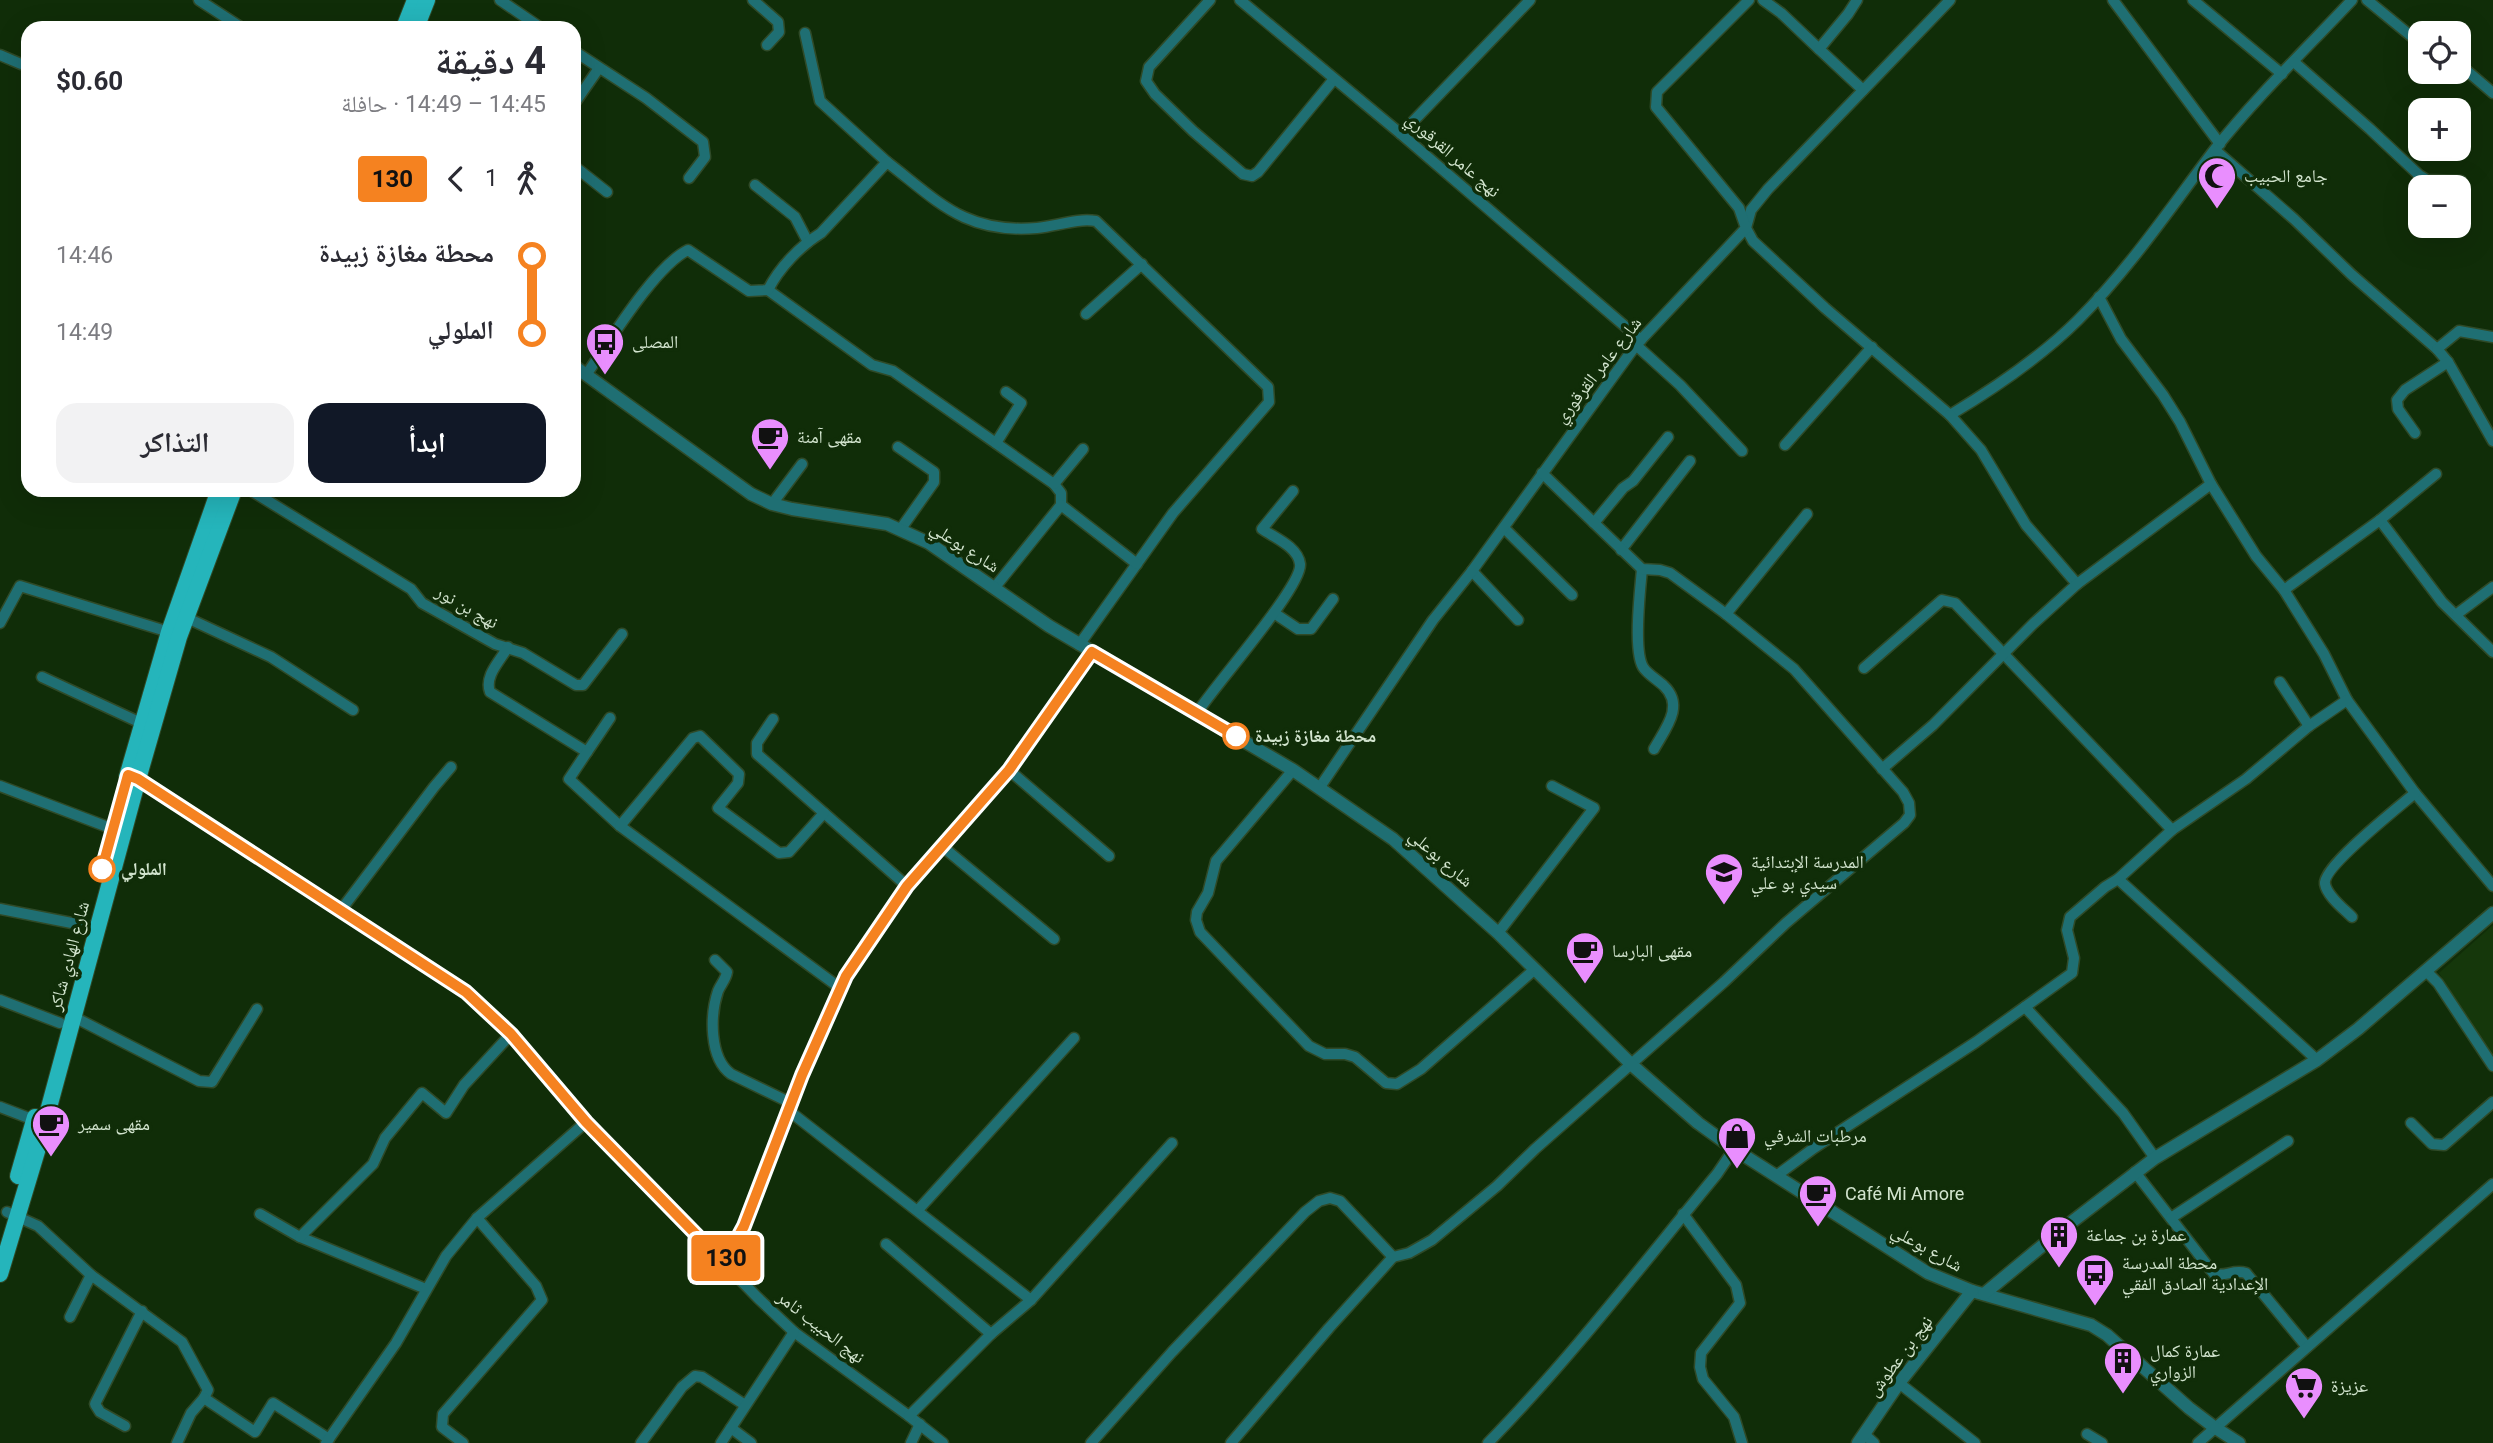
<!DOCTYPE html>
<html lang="ar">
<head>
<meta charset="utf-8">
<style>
  body { margin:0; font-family:Roboto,"Noto Naskh Arabic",sans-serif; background:#f2f2f3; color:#2b2b33; direction:rtl; height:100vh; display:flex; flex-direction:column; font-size:26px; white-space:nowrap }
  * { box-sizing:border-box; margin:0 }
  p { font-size:23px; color:#7c7c81 }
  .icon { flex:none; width:38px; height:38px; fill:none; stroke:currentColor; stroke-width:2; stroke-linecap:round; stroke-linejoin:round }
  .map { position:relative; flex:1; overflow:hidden; direction:ltr }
  .side { position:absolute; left:21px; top:21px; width:560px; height:476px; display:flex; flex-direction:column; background:#fff; border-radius:21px; box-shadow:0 7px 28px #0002; direction:rtl }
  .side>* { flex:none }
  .badge { padding:0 14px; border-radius:5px; font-size:24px; line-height:46px }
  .tools { position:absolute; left:2408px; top:21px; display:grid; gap:14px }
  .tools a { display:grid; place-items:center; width:63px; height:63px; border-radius:14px; background:#fff; box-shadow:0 7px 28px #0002; font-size:35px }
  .map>.badge { position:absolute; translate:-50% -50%; box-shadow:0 0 0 4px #fff }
  .legs { display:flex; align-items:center; gap:10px; height:77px; padding:0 35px; font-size:23px }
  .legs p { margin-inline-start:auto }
  .summary { display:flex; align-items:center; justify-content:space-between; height:119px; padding:0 35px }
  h1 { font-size:38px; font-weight:700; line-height:52px }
  .action { display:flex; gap:14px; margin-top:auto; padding:14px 35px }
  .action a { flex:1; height:80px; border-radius:21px; background:#111827; color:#fff; font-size:28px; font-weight:700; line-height:80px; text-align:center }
  .action a+a { background:#f2f2f3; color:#2b2b33 }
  ul { padding:0 35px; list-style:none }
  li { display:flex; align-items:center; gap:24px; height:77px; font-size:26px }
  li i { display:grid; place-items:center; width:10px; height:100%; margin:0 9px; background:currentColor }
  li i::after { content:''; width:18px; height:18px; margin:-9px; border:5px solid; border-radius:50%; background:#fff }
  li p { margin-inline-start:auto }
  li:first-child i { background:linear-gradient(#0000 50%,currentColor 0) }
  li:last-child i { background:linear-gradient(currentColor 50%,#0000 0) }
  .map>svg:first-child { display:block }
  .built { fill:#15370b }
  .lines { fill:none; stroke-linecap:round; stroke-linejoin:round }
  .minor-casing { stroke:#2f4a28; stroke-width:13 }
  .tertiary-casing { stroke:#2f4a28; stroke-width:15 }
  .primary-casing { stroke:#2f4a28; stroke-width:18 }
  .minor { stroke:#1f6f73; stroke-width:10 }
  .tertiary { stroke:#1f6f73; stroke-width:12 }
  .primary { stroke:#25b5bb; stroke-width:16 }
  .line-1-casing { stroke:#fff; stroke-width:16 }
  .line-1 { stroke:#f58220; stroke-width:10 }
  .stop-1-dot { fill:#fff; stroke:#f58220; stroke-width:3.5 }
  .labels { text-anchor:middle; stroke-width:7; stroke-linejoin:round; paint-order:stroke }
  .street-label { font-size:18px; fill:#d2e4ce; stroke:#102d08 }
  .poi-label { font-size:18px; fill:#d2e4ce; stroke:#102d08; text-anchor:start }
  .stop-label { font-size:18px; font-weight:bold; fill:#d2e4ce; stroke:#102d08; text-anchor:start }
</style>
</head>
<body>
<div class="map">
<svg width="2493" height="1443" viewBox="0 0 2493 1443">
  <rect width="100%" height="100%" fill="#102d08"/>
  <polygon class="built" points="2493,925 2493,1057 2439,973"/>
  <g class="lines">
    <g class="minor-casing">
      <g id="minor">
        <polyline points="199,0 242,28"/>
        <polyline points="500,0 541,28"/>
        <polyline points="753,0 778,22 779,32 767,45"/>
        <polyline points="1210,0 1149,67 1146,81 1155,94 1193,131 1243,174 1252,176 1258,172 1334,79"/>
        <polyline points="1240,0 1401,134 1641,340"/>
        <polyline points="1763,0 1781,13 1819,49"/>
        <polyline points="1857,0 1848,14 1819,49 1863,90"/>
        <path d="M1950,0l-182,189 -17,21 -5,18 7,13 72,67 125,107c45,-27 91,-58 128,-95 52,-52 93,-113 137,-171 42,-53 91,-100 137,-149"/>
        <polyline points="2113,0 2220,144"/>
        <polyline points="2193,0 2282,74"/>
        <polyline points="2367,0 2411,36 2420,40"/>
        <polyline points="805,33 820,101 887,162"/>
        <polyline points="574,51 646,98 703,142 705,157 689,178"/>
        <polyline points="0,55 21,64"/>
        <polyline points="2294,62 2370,129 2419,175 2427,180 2461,181"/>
        <polyline points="2459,64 2493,93"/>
        <polyline points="574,104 599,68"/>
        <polyline points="1401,134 1530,0"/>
        <polyline points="2215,150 2294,219 2352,275 2437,349 2448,362 2493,441"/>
        <polyline points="574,166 607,192"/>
        <polyline points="755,185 795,217 808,242"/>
        <polyline points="768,290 872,365 893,371 1054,484 1061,493 1061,505"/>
        <polyline points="2099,297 2121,339 2163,395 2180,422 2211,484 2256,556 2284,590 2324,654 2347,700 2415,793 2493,886"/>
        <polyline points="1086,314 1142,264"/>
        <polyline points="1636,345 1680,385 1742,451"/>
        <polyline points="2437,349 2459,331 2493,337"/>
        <path d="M586,375c23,-33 69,-109 102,-125l61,41 19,-1c11,-22 32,-44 53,-57l66,-71c52,40 78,72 150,66 20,-2 40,-10 59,-7l172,166 1,15 -96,111 -94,132"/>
        <polyline points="1950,415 1981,450 2026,525 2077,584"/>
        <polyline points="2415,433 2398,409 2397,400 2405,390 2448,362"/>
        <polyline points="996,443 1021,403 1006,392"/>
        <polyline points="1785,445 1872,347"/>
        <polyline points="898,447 934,472 934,482 900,530"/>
        <polyline points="1054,484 1083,449"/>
        <polyline points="250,490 411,589 422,603 495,644 523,653 576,685 583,685 622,634"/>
        <polyline points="772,504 802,464"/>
        <polyline points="2380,520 2442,602 2493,652"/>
        <polyline points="1594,523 1623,488 1633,481 1668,437"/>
        <polyline points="1504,528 1572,595"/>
        <polyline points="1621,550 1690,461"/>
        <path d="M1642,569c-2,22 -9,81 1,98 4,7 15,13 21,19 21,20 1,43 -10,63"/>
        <polyline points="1472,571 1518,620"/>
        <polyline points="995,587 1061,505 1137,564"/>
        <polyline points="2284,590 2380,520 2436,474"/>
        <polyline points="1274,613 1298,629 1311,629 1333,599"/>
        <polyline points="1726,614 1807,514"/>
        <polyline points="2457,614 2493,587"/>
        <polyline points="185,617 271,657 353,710"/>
        <polyline points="0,623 20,586 169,632"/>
        <path d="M508,647c-8,14 -24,29 -18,45l97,60 23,-34"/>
        <polyline points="1864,668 1942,600 1955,603 2172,830 2246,779 2309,726 2347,700"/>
        <polyline points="42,677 141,723"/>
        <polyline points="2280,682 2309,726"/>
        <path d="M1197,713c17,-27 106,-127 103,-149 -2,-17 -25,-26 -38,-35l31,-38"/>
        <polyline points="773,719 757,743 757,754 907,886"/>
        <polyline points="587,752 569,779 620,826 840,988"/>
        <polyline points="1882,769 1933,725 2033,624 2077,584 2211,484"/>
        <polyline points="1009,770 1109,856"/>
        <polyline points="1293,770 1216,861 1208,893 1197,912 1196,920 1200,932 1309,1046 1325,1054 1345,1054 1355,1057 1386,1083 1397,1084 1421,1069 1535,969"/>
        <polyline points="134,777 466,992 511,1034 586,1122 758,1298 794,1332 909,1416 943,1443"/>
        <polyline points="0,786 113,829"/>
        <polyline points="1320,787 1433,620 1472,571 1636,345 1746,228 1739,208 1656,107 1657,92 1749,0"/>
        <polyline points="620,826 693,738 700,736 739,774 738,783 718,808 779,853 789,852 824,813"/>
        <polyline points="943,847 1054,939"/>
        <polyline points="2118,879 2317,1060"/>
        <polyline points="0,909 87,926"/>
        <polyline points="341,910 434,787 451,767"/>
        <path d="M2352,917c-8,-8 -25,-21 -27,-33 -3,-17 75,-78 90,-91"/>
        <polyline points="1498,933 1594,808 1552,786"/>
        <path d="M715,960l12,12c-1,7 -6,12 -9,19 -8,24 -9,67 13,83l60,29"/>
        <polyline points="2427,972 2438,983 2493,1066"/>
        <polyline points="0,1000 60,1023"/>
        <polyline points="2025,1007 2123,1113 2155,1158"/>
        <polyline points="72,1016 199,1081 212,1082 257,1009"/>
        <polyline points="0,1107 34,1120"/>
        <polyline points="788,1110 1031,1300"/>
        <polyline points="2411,1123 2432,1144 2444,1145 2493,1102"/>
        <path d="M2135,1172l79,102c13,3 19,-5 32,-1l61,74"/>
        <polyline points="1776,1176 1814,1148 1976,1042 2072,973 2074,958 2067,930 2070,917 2105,887 2118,879 2172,830"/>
        <polyline points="918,1210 1074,1038"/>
        <polyline points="7,1212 38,1226 91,1275 182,1342 208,1390 204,1398 255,1432 273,1403 329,1439"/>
        <polyline points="260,1214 300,1237 426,1289"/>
        <polyline points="1683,1214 1736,1285 1740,1303 1701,1353 1700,1367 1703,1379 1734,1417 1742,1443"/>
        <polyline points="2171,1218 2288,1141"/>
        <polyline points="300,1237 373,1164 385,1138 422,1093 446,1113 464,1085 511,1034"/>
        <polyline points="886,1244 991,1334"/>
        <polyline points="724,1263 744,1226 802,1075 846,976 907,886 1009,770 1092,652"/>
        <polyline points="70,1317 91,1275"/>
        <polyline points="1899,1383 1975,1443"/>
        <polyline points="909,1416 991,1334 1031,1300 1172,1143"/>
        <polyline points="125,1426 100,1412 95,1404 142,1311"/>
        <polyline points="731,1428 751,1443"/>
        <polyline points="1864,1434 1874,1443"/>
        <polyline points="2087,1434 2102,1443"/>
        <polyline points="177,1443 191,1413 204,1398"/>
        <polyline points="326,1443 396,1343 446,1256 477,1218 586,1122"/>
        <polyline points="463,1443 442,1427 443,1414 542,1300 536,1286 477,1218"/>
        <polyline points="641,1443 682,1387 695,1376 702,1377 745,1405"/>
        <polyline points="721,1443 794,1332"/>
        <polyline points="911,1443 920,1424"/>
        <polyline points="1091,1443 1172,1352 1305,1212 1319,1201 1330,1198 1340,1201 1393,1257"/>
        <polyline points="1231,1443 1329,1328 1393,1257 1409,1253 1432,1240 1497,1186 1535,1149 1724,982 1786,923 1904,823 1910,815 1909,803 1903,792 1794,669 1726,614 1670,573 1660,570 1642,569 1542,473"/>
        <path d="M1488,1443c82,-84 154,-178 229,-269l17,-25"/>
        <polyline points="2198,1443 2493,1184"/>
      </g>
    </g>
    <g class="tertiary-casing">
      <g id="tertiary">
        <polyline points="574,366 751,494 772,504 792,509 887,524 929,543 1049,626 1293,770 1393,839 1498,933 1632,1065 1698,1123 1734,1149 1928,1273 1972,1291 2091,1325 2107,1335 2189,1408 2214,1427 2239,1443"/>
        <polyline points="1984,1294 2060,1231 2155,1158 2317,1060 2358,1029 2493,913"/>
        <polyline points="1858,1443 1899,1383 1972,1291"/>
      </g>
    </g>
    <g class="primary-casing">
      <g id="primary">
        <polyline points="404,28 415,0"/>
        <polyline points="416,28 427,0"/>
        <polyline points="127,777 169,632 219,490"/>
        <polyline points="18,1176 35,1117"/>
        <polyline points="0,1274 38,1148 138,779 179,637 234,490"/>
      </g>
    </g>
    <use href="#minor" class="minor"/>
    <use href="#tertiary" class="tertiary"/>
    <use href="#primary" class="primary"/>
  </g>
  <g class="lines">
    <g class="line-1-casing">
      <polyline id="line-1" points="102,869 128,775 138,779 466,992 511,1034 586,1122 724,1263 744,1226 802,1075 846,976 907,886 1009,770 1092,652 1236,736"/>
    </g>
    <use href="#line-1" class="line-1"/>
  </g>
  <defs>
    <g id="mosque-pin" transform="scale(2.0125)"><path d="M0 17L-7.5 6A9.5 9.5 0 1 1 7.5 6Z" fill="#e98efe" stroke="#102d08"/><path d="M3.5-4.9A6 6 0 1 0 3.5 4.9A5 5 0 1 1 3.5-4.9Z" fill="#111"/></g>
    <g id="bus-pin" transform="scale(2.0125)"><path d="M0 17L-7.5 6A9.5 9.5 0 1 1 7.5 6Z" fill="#e98efe" stroke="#102d08"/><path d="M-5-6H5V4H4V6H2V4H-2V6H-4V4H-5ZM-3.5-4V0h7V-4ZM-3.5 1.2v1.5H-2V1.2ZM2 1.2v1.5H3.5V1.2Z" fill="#111"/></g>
    <g id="cafe-pin" transform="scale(2.0125)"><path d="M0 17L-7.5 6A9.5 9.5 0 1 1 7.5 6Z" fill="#e98efe" stroke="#102d08"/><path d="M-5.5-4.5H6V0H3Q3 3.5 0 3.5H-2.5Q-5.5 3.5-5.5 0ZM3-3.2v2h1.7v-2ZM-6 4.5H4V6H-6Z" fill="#111"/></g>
    <g id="school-pin" transform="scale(2.0125)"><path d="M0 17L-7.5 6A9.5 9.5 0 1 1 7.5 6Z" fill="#e98efe" stroke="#102d08"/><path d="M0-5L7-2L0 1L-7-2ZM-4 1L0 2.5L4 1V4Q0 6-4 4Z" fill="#111"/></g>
    <g id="shop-pin" transform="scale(2.0125)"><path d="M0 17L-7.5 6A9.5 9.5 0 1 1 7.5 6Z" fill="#e98efe" stroke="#102d08"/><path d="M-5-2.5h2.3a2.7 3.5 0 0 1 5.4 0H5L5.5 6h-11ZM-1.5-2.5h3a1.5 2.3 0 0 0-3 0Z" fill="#111"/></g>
    <g id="building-pin" transform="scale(2.0125)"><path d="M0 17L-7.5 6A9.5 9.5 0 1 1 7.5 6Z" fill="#e98efe" stroke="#102d08"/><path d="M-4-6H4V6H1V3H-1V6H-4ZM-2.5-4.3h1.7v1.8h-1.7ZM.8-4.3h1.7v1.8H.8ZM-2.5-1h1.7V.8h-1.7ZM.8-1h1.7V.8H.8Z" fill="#111"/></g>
    <g id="supermarket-pin" transform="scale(2.0125)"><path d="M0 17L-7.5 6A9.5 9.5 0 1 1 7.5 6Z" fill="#e98efe" stroke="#102d08"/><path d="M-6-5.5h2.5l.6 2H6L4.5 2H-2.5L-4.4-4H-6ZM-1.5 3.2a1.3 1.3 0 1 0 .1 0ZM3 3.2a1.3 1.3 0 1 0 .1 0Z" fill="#111"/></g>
  </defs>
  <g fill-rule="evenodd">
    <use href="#mosque-pin" x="2217" y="176"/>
    <use href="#bus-pin" x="605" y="342"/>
    <use href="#cafe-pin" x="770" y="437"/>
    <use href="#school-pin" x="1724" y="872"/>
    <use href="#cafe-pin" x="1585" y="951"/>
    <use href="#cafe-pin" x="51" y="1124"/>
    <use href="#shop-pin" x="1737" y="1136"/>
    <use href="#cafe-pin" x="1818" y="1194"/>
    <use href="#building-pin" x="2059" y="1235"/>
    <use href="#bus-pin" x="2095" y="1273"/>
    <use href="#building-pin" x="2123" y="1361"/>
    <use href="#supermarket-pin" x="2304" y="1386"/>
  </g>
  <g class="stop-1-dot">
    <circle cx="1236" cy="736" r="12"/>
    <circle cx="102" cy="869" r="12"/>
  </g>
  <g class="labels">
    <g class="street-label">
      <text transform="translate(1453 155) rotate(41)" y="6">نهج عامر القرقوري</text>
      <text transform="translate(1598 370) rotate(-52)" y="6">شارع عامر القرقوري</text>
      <text transform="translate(965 547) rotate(33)" y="6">شارع بوعلي</text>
      <text transform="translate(467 607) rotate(30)" y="6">نهج بن نور</text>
      <text transform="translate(1441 858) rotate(41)" y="6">شارع بوعلي</text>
      <text transform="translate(69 956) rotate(-75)" y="6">شارع الهادي شاكر</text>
      <text transform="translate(1927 1248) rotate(29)" y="6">شارع بوعلي</text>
      <text transform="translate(821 1327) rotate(38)" y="6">نهج الحبيب ثامر</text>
      <text transform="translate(1900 1356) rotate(-53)" y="6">نهج بن عطوش</text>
    </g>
    <g class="poi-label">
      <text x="2244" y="182">جامع الحبيب</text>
      <text x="632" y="348">المصلى</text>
      <text x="797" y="443">مقهى آمنة</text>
      <text x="1751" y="868">المدرسة الإبتدائية<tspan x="1751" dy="21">سيدي بو علي</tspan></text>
      <text x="1612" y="957">مقهى البارسا</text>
      <text x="78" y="1130">مقهى سمير</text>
      <text x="1764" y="1142">مرطبات الشرفي</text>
      <text x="1845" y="1200">Café Mi Amore</text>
      <text x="2086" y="1241">عمارة بن جماعة</text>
      <text x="2122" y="1269">محطة المدرسة<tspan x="2122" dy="21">الإعدادية الصادق الفقي</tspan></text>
      <text x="2150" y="1357">عمارة كمال<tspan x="2150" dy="21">الزواري</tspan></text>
      <text x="2331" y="1392">عزيزة</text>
    </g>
    <g class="stop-label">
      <text x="1255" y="742">محطة مغازة زبيدة</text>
      <text x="121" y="875">الملولي</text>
    </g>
  </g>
</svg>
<div class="tools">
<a><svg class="icon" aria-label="locate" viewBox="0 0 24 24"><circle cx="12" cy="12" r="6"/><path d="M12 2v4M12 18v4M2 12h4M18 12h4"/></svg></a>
<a>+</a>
<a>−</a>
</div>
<b class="badge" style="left:726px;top:1258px;background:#f58220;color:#111">130</b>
<section class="side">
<div class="summary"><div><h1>4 دقيقة</h1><p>14:45 – 14:49 · حافلة</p></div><b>$0.60</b></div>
<div class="legs"><svg class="icon" aria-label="walk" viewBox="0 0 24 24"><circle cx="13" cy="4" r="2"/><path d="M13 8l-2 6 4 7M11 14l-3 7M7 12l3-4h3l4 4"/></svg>1<svg class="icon" aria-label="back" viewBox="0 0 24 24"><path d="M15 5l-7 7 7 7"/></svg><b class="badge" style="background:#f58220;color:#111">130</b></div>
<ul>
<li><i style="color:#f58220"></i><b>محطة مغازة زبيدة</b><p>14:46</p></li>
<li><i style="color:#f58220"></i><b>الملولي</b><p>14:49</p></li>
</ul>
<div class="action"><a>ابدأ</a><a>التذاكر</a></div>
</section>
</div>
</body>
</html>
